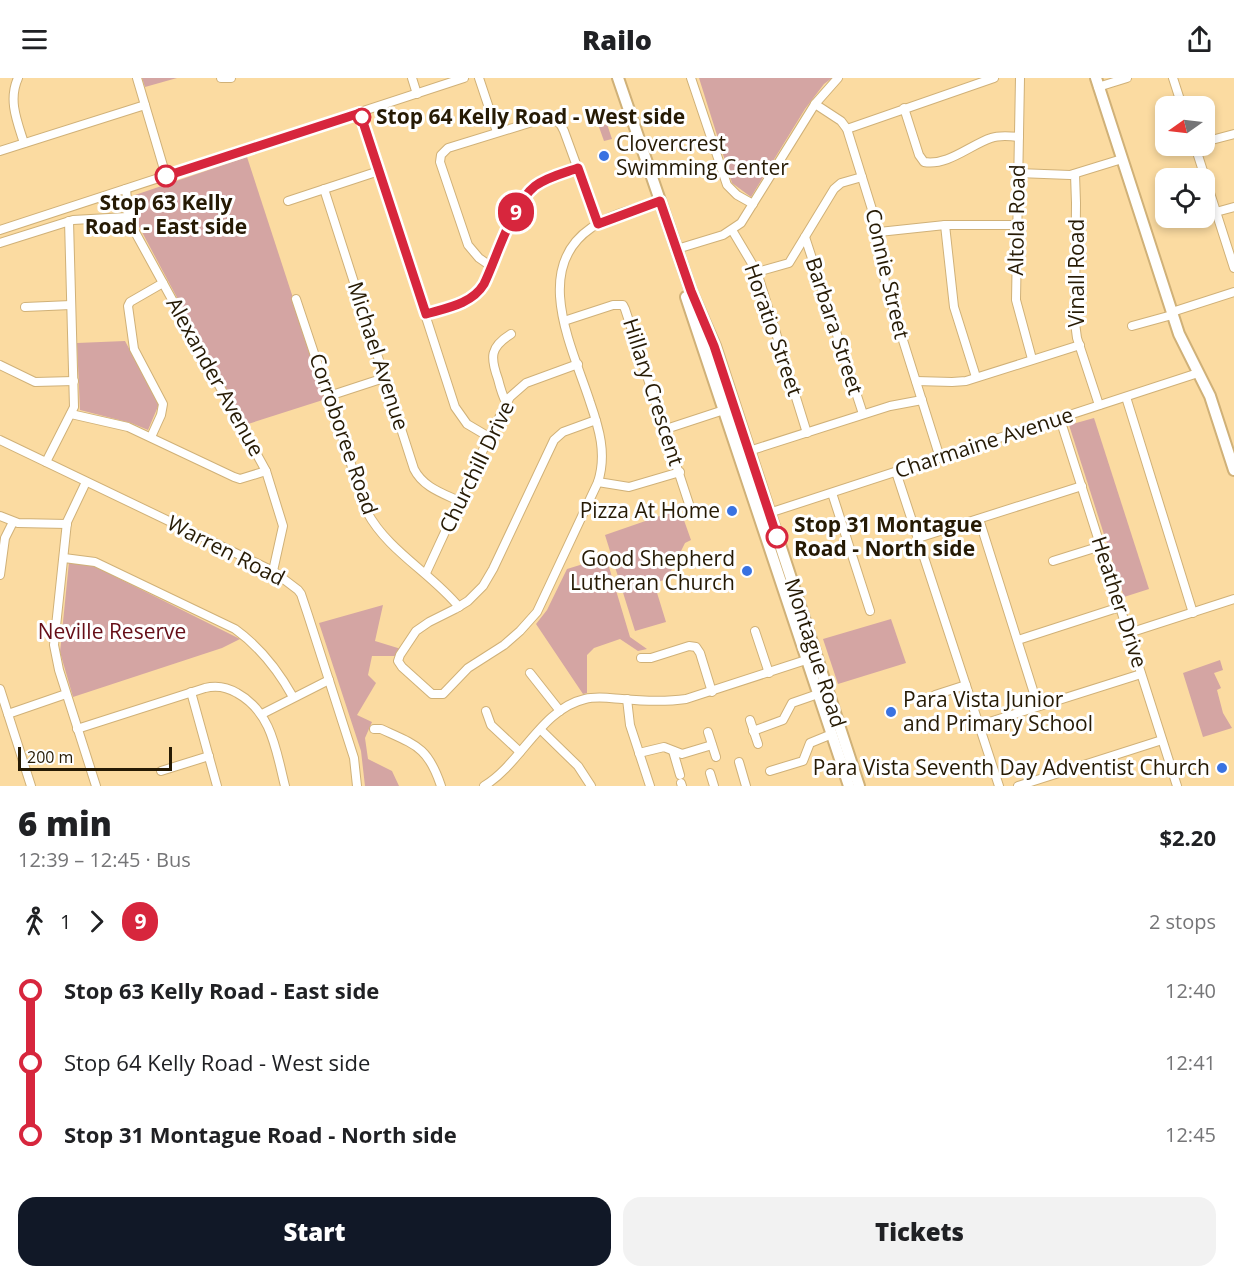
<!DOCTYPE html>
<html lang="en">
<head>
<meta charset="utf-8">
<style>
  body { margin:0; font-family:"Open Sans",sans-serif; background:#f2f2f2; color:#202124; height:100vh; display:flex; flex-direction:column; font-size:22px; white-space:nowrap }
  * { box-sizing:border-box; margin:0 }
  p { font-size:20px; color:#757577 }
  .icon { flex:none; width:33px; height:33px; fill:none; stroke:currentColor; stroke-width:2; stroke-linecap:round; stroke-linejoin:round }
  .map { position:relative; height:708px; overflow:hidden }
  .drawer { display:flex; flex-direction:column; background:#fff; flex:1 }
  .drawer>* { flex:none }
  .badge { padding:0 12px; border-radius:20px; font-size:21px; line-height:39px }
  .needle { width:39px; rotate:256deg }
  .tools { position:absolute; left:1155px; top:18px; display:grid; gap:12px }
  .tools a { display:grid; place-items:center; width:60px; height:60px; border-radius:12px; background:#fff; box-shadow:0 3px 9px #0003; font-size:30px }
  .scale { position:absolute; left:18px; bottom:15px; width:154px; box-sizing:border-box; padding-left:6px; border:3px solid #261a04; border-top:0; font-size:16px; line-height:21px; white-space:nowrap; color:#261a04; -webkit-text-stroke:4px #fff; paint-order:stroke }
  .map>.badge { position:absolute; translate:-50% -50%; box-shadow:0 0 0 3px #fff }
  .legs { display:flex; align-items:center; gap:9px; height:66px; padding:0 18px; font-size:20px }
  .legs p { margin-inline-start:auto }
  .summary { display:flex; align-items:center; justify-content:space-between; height:102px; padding:0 18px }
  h1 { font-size:33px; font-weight:800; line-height:45px }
  .button { display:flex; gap:12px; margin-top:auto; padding:12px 18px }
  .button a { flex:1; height:69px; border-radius:18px; background:#111827; color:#fff; font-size:24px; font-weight:800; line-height:69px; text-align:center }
  .button a+a { background:#f2f2f2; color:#202124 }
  ul { padding:0 18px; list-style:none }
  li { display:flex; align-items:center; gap:21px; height:72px; font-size:22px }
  li i { display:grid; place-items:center; width:9px; height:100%; margin:0 8px; background:currentColor }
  li i::after { content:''; width:15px; height:15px; margin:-8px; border:4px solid; border-radius:50%; background:#fff }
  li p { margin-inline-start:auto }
  li:first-child i { background:linear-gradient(#0000 50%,currentColor 0) }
  li:last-child i { background:linear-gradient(currentColor 50%,#0000 0) }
  header { display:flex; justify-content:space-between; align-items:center; height:78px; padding:0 18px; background:#fff; font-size:27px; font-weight:800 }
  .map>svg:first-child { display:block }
  .green { fill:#d4a5a3 }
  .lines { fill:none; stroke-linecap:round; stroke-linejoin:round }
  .minor-casing { stroke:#d0b178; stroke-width:10 }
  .major-casing { stroke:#d0b178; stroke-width:14 }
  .minor { stroke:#fff; stroke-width:8 }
  .major { stroke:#fff; stroke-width:10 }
  .line-1-casing { stroke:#fff; stroke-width:14 }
  .line-1 { stroke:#d7263d; stroke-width:9 }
  .stop-1-dot { fill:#fff; stroke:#d7263d; stroke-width:3 }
  .poi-dot { fill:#3972e1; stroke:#fff; stroke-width:2 }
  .labels { text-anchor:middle; stroke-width:6; stroke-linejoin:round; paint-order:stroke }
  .stop-label { font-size:21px; font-weight:bold; fill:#261a04; stroke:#fff; text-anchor:start }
  .poi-label { font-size:21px; fill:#261a04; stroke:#fff; text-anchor:end }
  .street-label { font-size:21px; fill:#261a04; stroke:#fff }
  .park-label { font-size:21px; fill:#660e17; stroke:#fff }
</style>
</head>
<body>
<header><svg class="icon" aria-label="menu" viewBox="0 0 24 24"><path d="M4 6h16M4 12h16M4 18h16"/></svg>Railo<svg class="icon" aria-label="share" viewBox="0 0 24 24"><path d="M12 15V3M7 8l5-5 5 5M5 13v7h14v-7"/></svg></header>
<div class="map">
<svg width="1234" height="708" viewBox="0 0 1234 708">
  <rect width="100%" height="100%" fill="#fbdba1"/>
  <g class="green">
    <polygon points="142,0 177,0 145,9"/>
    <polygon points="699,0 832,0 824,6 805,31 751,119 732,105"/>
    <polygon points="607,46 612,61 604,63 599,49"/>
    <polygon points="247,79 326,321 245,347 135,141 135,117"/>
    <polygon points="125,263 159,326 148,352 131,345 80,332 77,265"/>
    <polygon points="1094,340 1149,511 1124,519 1069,347"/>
    <polygon points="680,431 691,462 685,465 667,501 654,505 666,544 635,553 605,457"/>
    <polygon points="606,479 630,559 647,571 638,573 620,561 594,570 587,577 587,615 583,616 536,546 547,532 567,491"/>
    <polygon points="69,484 92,487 240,561 222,570 73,619 60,574"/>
    <polygon points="383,527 375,563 401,571 397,578 372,578 368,597 376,605 357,637 372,644 365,660 368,681 392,693 399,708 365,708 361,673 319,545"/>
    <polygon points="891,541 906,585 838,606 823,561"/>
    <polygon points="1220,582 1223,592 1214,595 1221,610 1217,612 1223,635 1232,650 1203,659 1183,595"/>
  </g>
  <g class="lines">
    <g class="minor-casing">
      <g id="minor">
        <path d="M18,0c-10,22 -1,43 6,65"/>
        <polyline points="137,0 166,98"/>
        <polyline points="221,0 231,0"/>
        <polyline points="412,0 417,16"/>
        <polyline points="479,0 497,54"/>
        <polyline points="691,0 727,107 737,117 753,126"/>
        <polyline points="1020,0 1016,222 1032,281"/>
        <polyline points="1173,0 1182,28"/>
        <polyline points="1098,9 1127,0"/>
        <polyline points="815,26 841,43 847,51 879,154 885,205 940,380"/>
        <path d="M904,30l15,47 5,7c24,4 46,-17 67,-24 8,-3 19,-2 28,-1"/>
        <polyline points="360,35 455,329 467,346 489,359"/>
        <polyline points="847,51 994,0"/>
        <polyline points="1204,64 1234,56"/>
        <polyline points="1195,68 1234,190"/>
        <polyline points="0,73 145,27"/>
        <polyline points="1018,95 1070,97 1122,81"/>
        <polyline points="1075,96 1076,125 1075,245 1077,260 1099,327"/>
        <polyline points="126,111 129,143 266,393 283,448 273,493"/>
        <path d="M324,111l90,280c9,18 28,24 45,32"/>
        <polyline points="288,123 379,93"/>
        <polyline points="1216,134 1234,129"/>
        <polyline points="945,147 954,229 976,299"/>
        <polyline points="0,152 464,0"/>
        <polyline points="732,152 757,194 807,355"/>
        <polyline points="879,154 945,147 1017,147"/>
        <polyline points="805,159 863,336"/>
        <polyline points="0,165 73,142 127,139"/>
        <polyline points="677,171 723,157 741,145 815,26 838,0"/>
        <path d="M492,189l-13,-9 -11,-13 -28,-83 1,-7 7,-7 94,-29c10,-3 18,2 22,12l34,93"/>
        <polyline points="757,194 789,185 834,111 841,105 862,99"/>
        <path d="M296,221l71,213c21,39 64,61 92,95"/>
        <polyline points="25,229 71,227"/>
        <polyline points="1172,234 1234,214"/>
        <path d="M426,236c21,-6 46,-10 58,-30 12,-27 28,-80 51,-98 12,-9 29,-13 43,-18"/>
        <polyline points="564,243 613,227 623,227 625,231 689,426"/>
        <polyline points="1132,248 1172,237"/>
        <polyline points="0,287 35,304 74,303"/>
        <polyline points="916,303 952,304 966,303 1080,267"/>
        <polyline points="329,318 384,300"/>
        <polyline points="1126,319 1193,535"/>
        <path d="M506,324c-4,-7 -6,-15 -8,-23 -8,-22 -8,-32 13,-45"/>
        <polyline points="71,336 128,349 234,399 240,401 266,393"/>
        <polyline points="1060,341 1177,708"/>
        <path d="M596,342l-33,12 -9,8 -61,129 -10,17 -15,15 -13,8 -26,13 -13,9 -16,24 -2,6 4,6 30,27h11l25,-26 36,-23 16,-14 17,-19 61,-130c9,-28 1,-54 -8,-80 -17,-53 -59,-133 1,-174 18,-13 42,-19 64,-25"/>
        <polyline points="666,351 727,331"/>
        <polyline points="151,359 161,337 163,326 134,271 128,228 130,224 163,205"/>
        <polyline points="0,362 273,493 298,512 301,516 308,537 354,680 357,708"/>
        <polyline points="749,373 890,328 922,322"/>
        <polyline points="46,384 74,329 69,143"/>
        <polyline points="896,394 999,708"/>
        <polyline points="86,404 67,444 54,567 59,592 96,708"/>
        <polyline points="598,404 629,409 680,394"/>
        <polyline points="832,415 870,533"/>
        <polyline points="769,435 1198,295"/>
        <polyline points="0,438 18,445 67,446"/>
        <polyline points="979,441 1038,628"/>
        <polyline points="918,460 1082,408"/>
        <path d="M64,480l31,4 140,67c25,18 43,41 58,68"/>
        <polyline points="1053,483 1101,468"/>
        <polyline points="426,495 489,359 510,319 526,305 578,286"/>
        <polyline points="0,497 5,460 13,444"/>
        <polyline points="755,553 769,595"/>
        <polyline points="1129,555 1234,521"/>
        <polyline points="1018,562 1120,529"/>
        <polyline points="641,580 651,580 689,568 696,569 700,575 712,614"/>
        <polyline points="530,595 560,633"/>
        <polyline points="0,611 31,708"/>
        <polyline points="191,614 217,708"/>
        <polyline points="935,617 966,607"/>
        <polyline points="627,621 630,647 650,708"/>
        <polyline points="486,633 491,647 520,674"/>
        <polyline points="8,636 66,616"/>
        <polyline points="262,636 329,602"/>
        <polyline points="750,642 758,666"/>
        <polyline points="980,647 1141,596"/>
        <path d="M77,651l128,-41c12,-3 22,-1 32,5 35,19 39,58 48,93"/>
        <path d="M374,651h7c35,16 47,18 60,57"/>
        <polyline points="541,652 578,688 591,708"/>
        <polyline points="753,653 783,642 792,625 818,616"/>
        <polyline points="708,654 716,679"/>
        <polyline points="673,673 680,697"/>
        <polyline points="639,675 664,669 682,676 712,667"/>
        <polyline points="739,684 746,708"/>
        <polyline points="161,693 209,678"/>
        <polyline points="770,693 803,683 810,665 832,656"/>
        <polyline points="710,695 714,708"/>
        <polyline points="681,705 682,708"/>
        <path d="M484,708c37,-22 57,-77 101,-87 12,-3 24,-1 37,0 21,2 43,3 64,0l123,-40"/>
        <polyline points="1018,708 1162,662"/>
      </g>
    </g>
    <g class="major-casing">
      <g id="major">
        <polyline points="618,0 691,213 715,268 859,708"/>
        <polyline points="1096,0 1179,256 1210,318 1234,392"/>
        <polyline points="686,219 849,708"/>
      </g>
    </g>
    <use href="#minor" class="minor"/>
    <use href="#major" class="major"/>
  </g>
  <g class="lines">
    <g class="line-1-casing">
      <path id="line-1" d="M166,98l194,-63 66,201c21,-6 46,-10 58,-30 13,-27 28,-80 51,-98 12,-9 29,-13 43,-18l20,56 62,-23 31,90 23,55 63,191"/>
    </g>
    <use href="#line-1" class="line-1"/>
  </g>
  <g class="stop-1-dot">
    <circle cx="362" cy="39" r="8"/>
    <circle cx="166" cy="98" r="10"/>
    <circle cx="777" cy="459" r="10"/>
  </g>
  <g class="poi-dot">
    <circle cx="604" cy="78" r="6"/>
    <circle cx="732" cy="433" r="6"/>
    <circle cx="747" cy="493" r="6"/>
    <circle cx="891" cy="634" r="6"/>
    <circle cx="1222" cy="690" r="6"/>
  </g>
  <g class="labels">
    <g class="stop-label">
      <text x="376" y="46">Stop 64 Kelly Road - West side</text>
      <text x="166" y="132" text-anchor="middle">Stop 63 Kelly<tspan x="166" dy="24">Road - East side</tspan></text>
      <text x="794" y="454">Stop 31 Montague<tspan x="794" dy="24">Road - North side</tspan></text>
    </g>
    <g class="poi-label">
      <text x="616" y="73" text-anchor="start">Clovercrest<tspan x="616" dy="24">Swimming Center</tspan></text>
      <text x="720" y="440">Pizza At Home</text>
      <text x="735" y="488">Good Shepherd<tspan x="735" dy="24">Lutheran Church</tspan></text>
      <text x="903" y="629" text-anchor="start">Para Vista Junior<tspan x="903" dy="24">and Primary School</tspan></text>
      <text x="1210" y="697">Para Vista Seventh Day Adventist Church</text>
    </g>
    <g class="street-label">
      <text transform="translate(1017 142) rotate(-89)" y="7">Altola Road</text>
      <text transform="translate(1077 195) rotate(-90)" y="7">Vinall Road</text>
      <text transform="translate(887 196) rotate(77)" y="7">Connie Street</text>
      <text transform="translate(834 248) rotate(72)" y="7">Barbara Street</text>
      <text transform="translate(773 252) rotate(71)" y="7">Horatio Street</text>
      <text transform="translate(378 278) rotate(72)" y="7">Michael Avenue</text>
      <text transform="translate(215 299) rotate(61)" y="7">Alexander Avenue</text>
      <text transform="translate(653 314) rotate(72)" y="7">Hillary Crescent</text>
      <text transform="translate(343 356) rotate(71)" y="7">Corroboree Road</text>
      <text transform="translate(984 365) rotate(-18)" y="7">Charmaine Avenue</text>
      <text transform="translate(477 389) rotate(-64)" y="7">Churchill Drive</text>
      <text transform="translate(226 473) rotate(27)" y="7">Warren Road</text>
      <text transform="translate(1119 524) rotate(72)" y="7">Heather Drive</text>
      <text transform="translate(815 575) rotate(72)" y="7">Montague Road</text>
    </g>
    <g class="park-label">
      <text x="112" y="561">Neville Reserve</text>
    </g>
  </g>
</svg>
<div class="tools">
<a><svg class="needle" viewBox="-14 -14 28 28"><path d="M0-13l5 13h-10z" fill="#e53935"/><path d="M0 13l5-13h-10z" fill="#757577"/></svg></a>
<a><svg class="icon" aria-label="locate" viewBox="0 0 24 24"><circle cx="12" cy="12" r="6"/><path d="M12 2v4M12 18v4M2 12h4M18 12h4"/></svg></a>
</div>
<div class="scale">200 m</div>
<b class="badge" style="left:516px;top:134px;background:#d7263d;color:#fff">9</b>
</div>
<section class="drawer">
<div class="summary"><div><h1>6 min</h1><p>12:39 – 12:45 · Bus</p></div><b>$2.20</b></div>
<div class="legs"><svg class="icon" aria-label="walk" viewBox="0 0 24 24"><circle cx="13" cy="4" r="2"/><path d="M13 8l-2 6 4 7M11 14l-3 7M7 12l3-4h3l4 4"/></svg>1<svg class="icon" aria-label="forward" viewBox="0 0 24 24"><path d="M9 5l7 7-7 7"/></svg><b class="badge" style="background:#d7263d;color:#fff">9</b><p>2 stops</p></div>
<ul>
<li><i style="color:#d7263d"></i><b>Stop 63 Kelly Road - East side</b><p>12:40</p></li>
<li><i style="color:#d7263d"></i><span>Stop 64 Kelly Road - West side</span><p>12:41</p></li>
<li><i style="color:#d7263d"></i><b>Stop 31 Montague Road - North side</b><p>12:45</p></li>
</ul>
<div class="button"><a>Start</a><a>Tickets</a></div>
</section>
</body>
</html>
